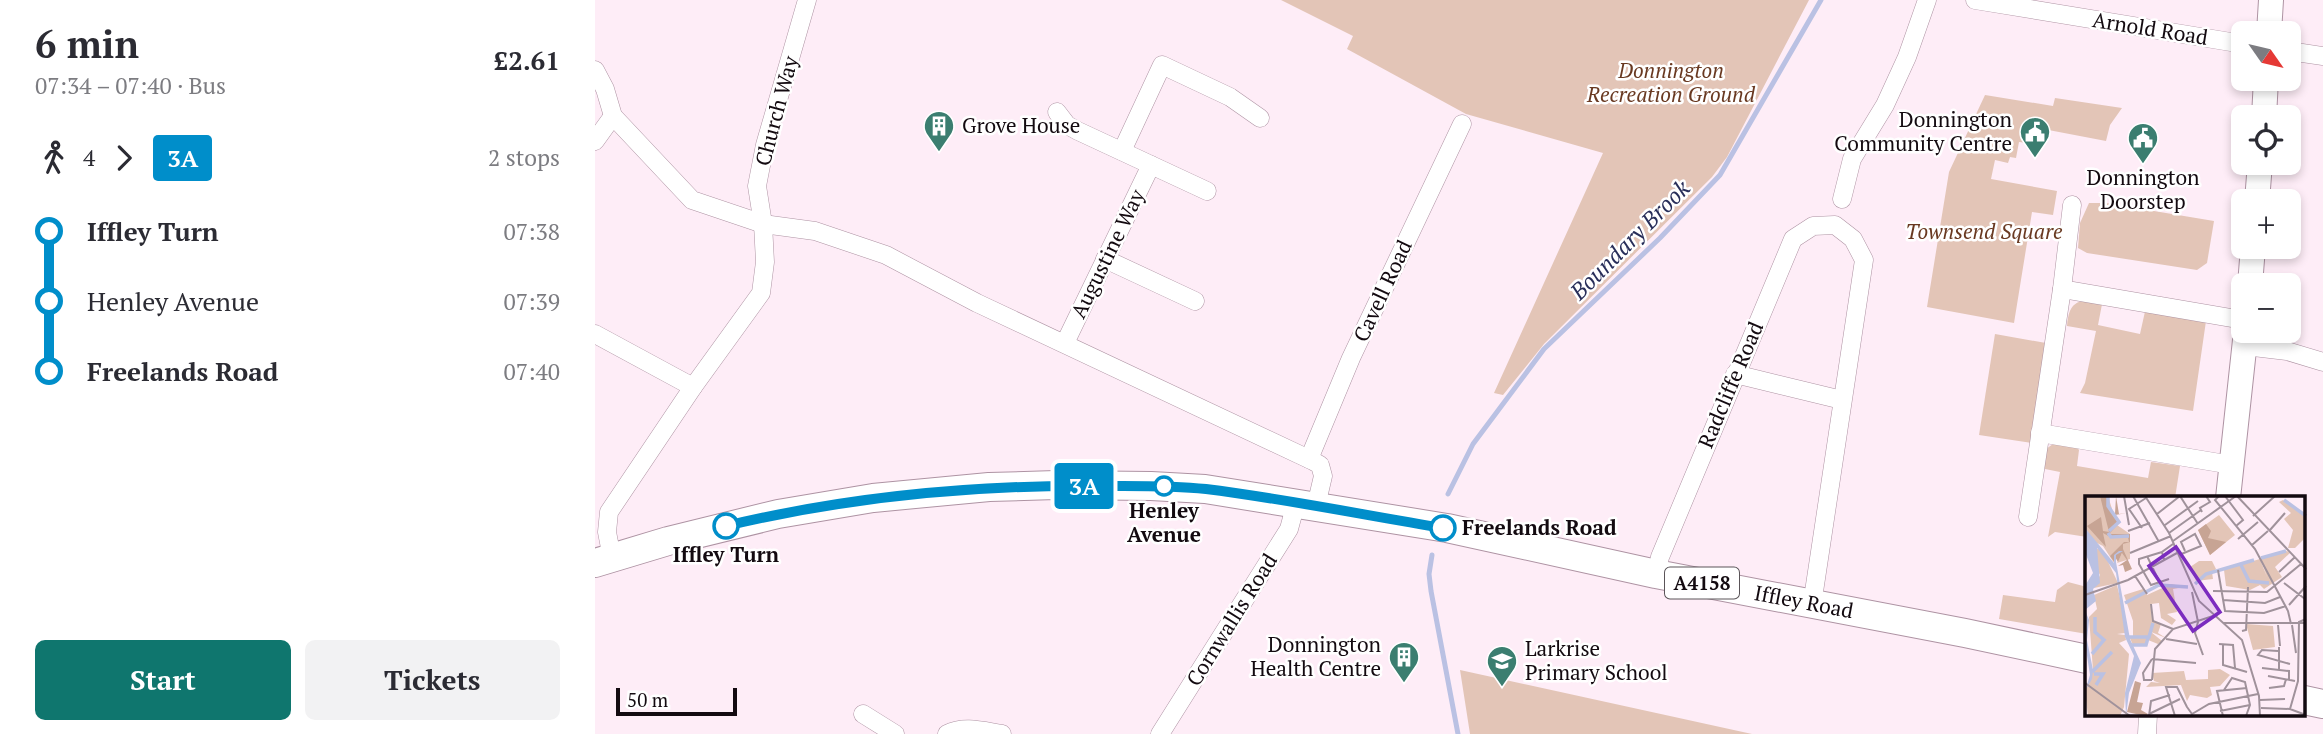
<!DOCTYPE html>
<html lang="en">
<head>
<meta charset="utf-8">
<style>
  body { margin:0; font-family:"PT Serif",serif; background:#f2f2f3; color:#2b2b33; height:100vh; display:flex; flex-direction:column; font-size:26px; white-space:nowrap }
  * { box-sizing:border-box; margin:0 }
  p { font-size:23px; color:#7c7c81 }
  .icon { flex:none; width:38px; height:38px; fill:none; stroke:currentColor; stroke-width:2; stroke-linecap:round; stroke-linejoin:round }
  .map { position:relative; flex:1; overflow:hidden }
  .panel { display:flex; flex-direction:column; background:#fff; width:595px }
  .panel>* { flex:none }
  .badge { padding:0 14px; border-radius:5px; font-size:24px; line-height:46px }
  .needle { width:46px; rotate:124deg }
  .tools { position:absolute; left:1636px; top:21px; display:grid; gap:14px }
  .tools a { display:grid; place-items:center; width:70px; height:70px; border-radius:10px; background:#fff; box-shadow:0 4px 10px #0003; font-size:35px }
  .scale { position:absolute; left:21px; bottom:18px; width:121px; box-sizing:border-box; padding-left:7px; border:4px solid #130a10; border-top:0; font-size:19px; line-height:24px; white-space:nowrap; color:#130a10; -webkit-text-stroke:5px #fff; paint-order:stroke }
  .map>.badge { position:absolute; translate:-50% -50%; box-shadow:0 0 0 4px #fff }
  .legs { display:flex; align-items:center; gap:10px; height:77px; padding:0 35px; font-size:23px }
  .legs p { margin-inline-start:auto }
  .headline { display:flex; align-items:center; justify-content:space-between; height:119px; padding:0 35px }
  h1 { font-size:38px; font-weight:700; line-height:52px }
  .action { display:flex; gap:14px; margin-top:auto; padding:14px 35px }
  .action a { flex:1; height:80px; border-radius:10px; background:#0f766e; color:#fff; font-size:28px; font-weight:700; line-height:80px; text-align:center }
  .action a+a { background:#f2f2f3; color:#2b2b33 }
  ul { padding:0 35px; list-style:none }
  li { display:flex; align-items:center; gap:24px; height:70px; font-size:26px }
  li i { display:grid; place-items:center; width:10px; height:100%; margin:0 9px; background:currentColor }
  li i::after { content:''; width:18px; height:18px; margin:-9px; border:5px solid; border-radius:50%; background:#fff }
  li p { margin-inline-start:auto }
  li:first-child i { background:linear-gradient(#0000 50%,currentColor 0) }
  li:last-child i { background:linear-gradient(currentColor 50%,#0000 0) }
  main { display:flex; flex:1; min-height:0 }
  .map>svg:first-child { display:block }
  .green { fill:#e3c5b7 }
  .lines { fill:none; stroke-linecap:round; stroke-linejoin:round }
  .stream { stroke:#bac1e3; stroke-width:5 }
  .street-casing { stroke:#ae93a3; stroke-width:19 }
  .secondary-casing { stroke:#ae93a3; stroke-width:26 }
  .primary-casing { stroke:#ae93a3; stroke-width:30 }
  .street { stroke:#fff; stroke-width:18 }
  .secondary { stroke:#fff; stroke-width:24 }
  .primary { stroke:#fff; stroke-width:28 }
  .line-1-casing { stroke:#fff; stroke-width:16 }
  .line-1 { stroke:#008eca; stroke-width:10 }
  .stop-1-dot { fill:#fff; stroke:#008eca; stroke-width:3.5 }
  .labels { text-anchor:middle; stroke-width:5; stroke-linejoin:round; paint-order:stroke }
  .shield { fill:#fff; stroke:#5a5458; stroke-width:2 }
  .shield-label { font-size:19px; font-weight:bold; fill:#130a10 }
  .street-label { font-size:21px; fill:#130a10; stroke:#fff }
  .park-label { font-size:21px; font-style:italic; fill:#693921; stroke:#fff }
  .poi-label { font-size:21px; fill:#130a10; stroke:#fff; text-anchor:end }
  .stop-label { font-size:21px; font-weight:bold; fill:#130a10; stroke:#fff }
  .water-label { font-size:23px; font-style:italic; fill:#282e59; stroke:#fff }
  .inset-river { fill:none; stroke:#bac1e3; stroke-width:3.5 }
  .inset-road { fill:none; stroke:#a0929b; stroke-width:2 }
  .view { fill:#7b2cbf; fill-opacity:0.15; stroke:#7b2cbf; stroke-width:3.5 }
  .inset-edge { fill:none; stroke:#130a10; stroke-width:3.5 }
</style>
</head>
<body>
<main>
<section class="panel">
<div class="headline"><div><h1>6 min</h1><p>07:34 – 07:40 · Bus</p></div><b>£2.61</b></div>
<div class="legs"><svg class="icon" aria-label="walk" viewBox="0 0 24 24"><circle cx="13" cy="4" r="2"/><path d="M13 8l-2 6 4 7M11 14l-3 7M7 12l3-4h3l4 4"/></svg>4<svg class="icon" aria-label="forward" viewBox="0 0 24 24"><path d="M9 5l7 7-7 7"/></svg><b class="badge" style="background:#008eca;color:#fff">3A</b><p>2 stops</p></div>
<ul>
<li><i style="color:#008eca"></i><b>Iffley Turn</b><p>07:38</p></li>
<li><i style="color:#008eca"></i><span>Henley Avenue</span><p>07:39</p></li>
<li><i style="color:#008eca"></i><b>Freelands Road</b><p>07:40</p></li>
</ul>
<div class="action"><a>Start</a><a>Tickets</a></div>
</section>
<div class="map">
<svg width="1728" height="734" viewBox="0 0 1728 734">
  <rect width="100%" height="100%" fill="#feedf7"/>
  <g class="green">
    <polygon points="686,0 1214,0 1132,157 1117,177 949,344 908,395 899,393 1008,153 871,114 752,49 758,36"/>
    <polygon points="1390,95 1458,106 1460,98 1527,108 1515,125 1511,141 1443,128 1441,134 1435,133 1433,143 1424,142 1421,158 1415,157 1413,163 1400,160 1396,179 1462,191 1458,215 1437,212 1419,323 1332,307 1354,172"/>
    <polygon points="1494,203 1511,203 1619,221 1612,263 1602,270 1492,253 1483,248 1485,223"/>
    <path d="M1508,299l-5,26 42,9 6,-27 60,14 -13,90 -113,-18 5,-10 11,-52 -29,-5c2,-27 13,-26 36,-27z"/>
    <polygon points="1400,334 1451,343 1437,443 1384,435"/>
    <polygon points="1479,443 1484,450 1482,466 1553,478 1556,462 1585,466 1580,498 1492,498 1492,537 1460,532 1453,537 1465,472 1450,469 1448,460 1451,449 1458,444"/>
    <polygon points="1473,582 1492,587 1492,634 1404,619 1408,595 1460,602 1462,590"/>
    <polygon points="865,670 1157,734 875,734"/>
  </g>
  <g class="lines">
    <g class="stream">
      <polyline points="853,494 878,444 949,349 1065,238 1125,175 1226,0"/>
      <polyline points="837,555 834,574 836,591 863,734"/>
    </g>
    <g class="street-casing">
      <g id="street">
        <polyline points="1380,0 1648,44"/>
        <polyline points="1694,51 1728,56"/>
        <polyline points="0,70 10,89 18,116 97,200 168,224 220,231 291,255 382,303 718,461 725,465 728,476 721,506"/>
        <polyline points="462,112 472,125 483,131 612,191"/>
        <polyline points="0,141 18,116"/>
        <polyline points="527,151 567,65 635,97 665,118"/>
        <polyline points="1247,199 1257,159 1290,105 1312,57 1332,0"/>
        <polyline points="510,259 600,301"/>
        <polyline points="1467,289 1648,320"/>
        <polyline points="0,334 98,387"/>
        <polyline points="470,343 556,165"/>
        <polyline points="1650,346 1692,351 1728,362"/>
        <polyline points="1140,374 1247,400"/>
        <polyline points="1445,433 1637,465"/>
        <polyline points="714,459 756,358 867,124"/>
        <polyline points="1433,517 1467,289 1477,205"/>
        <polyline points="17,558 12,532 14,512 98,387 166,293 170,262 168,224 162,186 170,145 212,0"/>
        <polyline points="1061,574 1065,557 1198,239 1218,226 1240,225 1258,239 1269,260 1217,605"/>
        <polyline points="268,714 300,734"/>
        <path d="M352,734c17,-9 36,-3 55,0"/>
        <polyline points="565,734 694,529 701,503"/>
        <polyline points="1552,734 1553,715"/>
      </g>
    </g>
    <g class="secondary-casing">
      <g id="secondary">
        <polyline points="1674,33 1676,0"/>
        <polyline points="1669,117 1671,79"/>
        <polyline points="1662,201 1665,163"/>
        <polyline points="1655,285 1658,247"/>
        <polyline points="1633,498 1651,331"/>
      </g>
    </g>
    <g class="primary-casing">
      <g id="primary">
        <path id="s1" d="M0,563l73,-22 110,-27 95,-16 116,-11 67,-2 95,1 54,3 242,39 209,46 309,59 122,26"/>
        <polyline points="1709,700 1728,704"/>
      </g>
    </g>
    <use href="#street" class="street"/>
    <use href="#secondary" class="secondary"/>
    <use href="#primary" class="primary"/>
  </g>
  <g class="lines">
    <g class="line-1-casing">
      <path id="line-1" d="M131,526c121,-29 244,-41 369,-40 37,0 74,-1 111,3 80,10 158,26 237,39"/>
    </g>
    <use href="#line-1" class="line-1"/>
  </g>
  <defs>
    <g id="building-pin" transform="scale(1.575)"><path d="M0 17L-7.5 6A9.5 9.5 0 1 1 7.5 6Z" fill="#3b7e70" stroke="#fff"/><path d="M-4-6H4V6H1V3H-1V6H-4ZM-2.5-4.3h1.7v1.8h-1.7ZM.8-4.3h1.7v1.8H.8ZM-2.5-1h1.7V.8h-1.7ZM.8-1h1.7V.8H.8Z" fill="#fff"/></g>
    <g id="civic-pin" transform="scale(1.575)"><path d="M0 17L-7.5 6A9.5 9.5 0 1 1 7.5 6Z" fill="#3b7e70" stroke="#fff"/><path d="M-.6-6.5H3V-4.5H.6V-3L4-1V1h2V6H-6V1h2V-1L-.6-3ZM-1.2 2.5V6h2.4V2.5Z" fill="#fff"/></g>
    <g id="school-pin" transform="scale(1.575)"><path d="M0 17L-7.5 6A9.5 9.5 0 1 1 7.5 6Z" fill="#3b7e70" stroke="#fff"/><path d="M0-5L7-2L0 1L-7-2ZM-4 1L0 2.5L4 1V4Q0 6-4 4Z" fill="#fff"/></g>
  </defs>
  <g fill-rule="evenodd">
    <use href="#building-pin" x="344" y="126"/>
    <use href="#civic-pin" x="1440" y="132"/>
    <use href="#civic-pin" x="1548" y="138"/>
    <use href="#building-pin" x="809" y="657"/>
    <use href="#school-pin" x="907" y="661"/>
  </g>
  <g class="stop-1-dot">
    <circle cx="569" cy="486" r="9"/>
    <circle cx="131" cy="526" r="12"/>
    <circle cx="848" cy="528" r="12"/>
  </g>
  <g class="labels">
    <rect class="shield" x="1070" y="567.5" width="74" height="31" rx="5"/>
    <g class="shield-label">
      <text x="1107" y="590">A4158</text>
    </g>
    <g class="street-label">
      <text transform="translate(1555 29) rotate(9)" y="7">Arnold Road</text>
      <text transform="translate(182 111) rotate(-75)" y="7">Church Way</text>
      <text transform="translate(513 254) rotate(-64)" y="7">Augustine Way</text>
      <text transform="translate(788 291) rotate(-65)" y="7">Cavell Road</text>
      <text transform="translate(1136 385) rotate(-67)" y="7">Radcliffe Road</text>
      <text dy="7" stroke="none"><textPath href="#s1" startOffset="1228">Iffley Road</textPath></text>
      <text transform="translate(637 620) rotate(-58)" y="7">Cornwallis Road</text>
    </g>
    <g class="park-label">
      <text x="1076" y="78">Donnington<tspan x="1076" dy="24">Recreation Ground</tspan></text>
      <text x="1389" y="239">Townsend Square</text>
    </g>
    <g class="poi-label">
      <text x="1417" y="127">Donnington<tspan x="1417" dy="24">Community Centre</tspan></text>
      <text x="367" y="133" text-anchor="start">Grove House</text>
      <text x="1548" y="185" text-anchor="middle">Donnington<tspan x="1548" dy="24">Doorstep</tspan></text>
      <text x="786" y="652">Donnington<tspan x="786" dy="24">Health Centre</tspan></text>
      <text x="930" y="656" text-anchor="start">Larkrise<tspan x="930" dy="24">Primary School</tspan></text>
    </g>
    <g class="stop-label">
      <text x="569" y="518">Henley<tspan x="569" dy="24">Avenue</tspan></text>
      <text x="867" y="535" text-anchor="start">Freelands Road</text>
      <text x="131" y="562">Iffley Turn</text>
    </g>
    <g class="water-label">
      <text transform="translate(1035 240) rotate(-45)" y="8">Boundary Brook</text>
    </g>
  </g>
  <g transform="translate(1490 496)">
    <rect width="220" height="220" fill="#feedf7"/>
    <path d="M0,0h23l9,29 13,9v25l-13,4 6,-12 -7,3 -2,9 -11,-17 -8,-4 -10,-14zM198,4l22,17v21l-10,10h-7l5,-18 -9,-11 7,-6 -12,-11zM134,19l16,20 -25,20 -12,-25zM5,50l13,5 15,32 -24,5 6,-13 -13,-24zM202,55l3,2 -15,14 7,10 -18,12 -4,-4 -10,5 -24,-4 -2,-16 -6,1 42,-12 7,18 -6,-18zM114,65h13l4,8 -4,3 1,7 -17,2 -6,-14zM86,88l14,3 -12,2 4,23 -10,2 9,6 -4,5 -11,-7 -2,-15 -8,1 1,17 9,3 -3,9 8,5 -15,-6 11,9 -4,3 -10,-4 -2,5h-13l-4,-9h4v-15l-9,-26 19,-6 4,6zM32,89l9,39 -1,9 -8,1 8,1 1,5 -7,3 10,11 -5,53 -4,9h-32l-3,-25 8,-21 -4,-53 8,-8 -3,-14zM161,128l27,2 2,21 -22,3zM135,173l10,6 -10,11 -10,1 2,8 -5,3 -17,-3 -3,6 -6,-16 -35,2 5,-5 9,1 -6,-2 -2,-8 32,-2 2,9 22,-1v-9z" fill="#e3c5b7"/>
    <path d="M15,0h9v10l6,8 1,-18 3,18 8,-1 -12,2 5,7 -11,12h21v8l-7,2v5l9,20 -7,3 -2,-7 -5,1 9,-6 -5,-7 -4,9 -4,-7 1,8 -5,-7 14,-14h5l-1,-5 -16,1 -9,-5 3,14 -19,-21 14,-9 2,14 6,1zM121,28l5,7 -3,7 18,4 -16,13 -12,-25zM50,185l6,2 -4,19 6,1 -2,7 7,4 -3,2 -18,-4z" fill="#c7a494"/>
    <path d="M0,32l29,35v-8l5,-4h4l-7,4v7l14,77 11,24 -12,30 -3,23 -1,-23 9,-37 -9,-19 -9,-64 -19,-25 3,35 -7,6 3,12 -11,9 4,10 -2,20 6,30 -1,9 -7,12 5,-16 -5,-32v-43l1,-16 7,-11 -8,-21z" fill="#bac1e3"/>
    <path class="inset-river" d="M23,0v10l11,16 -10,9M199,4l22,16M23,37l3,4 18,-1M176,62l25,-7M156,69l8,16 20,2M110,88l11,-10 48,-14M40,107l34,-18 29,2M43,141h21l4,-14M46,149h15l2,-7M7,158l12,-14 -9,-8v-15M7,176l20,-20M9,178h9l-7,11"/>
    <path class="inset-road" d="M39,0l5,29M48,0l26,46M60,0l24,37 30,68 43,39 17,56 1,20M95,0l18,28M134,0l-4,4 40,49 33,62 3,13M140,0l18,24 -7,6M152,0l69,73M117,16l-2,-4 10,-6 -4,-6M72,18l23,-18M168,20l22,-20M80,29l33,-24M57,32l-13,-19 17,-11M185,34l15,-17M43,35l22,-8M84,37l32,-23M153,43l20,-17M88,45l63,-45M167,49l16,-14M77,56l-23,7v5l12,21 18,-6M45,57l41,-17M94,59l22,-9 -6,-12 -14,8 4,9M62,60l12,25M79,64l-2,-8 11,-8M133,74l7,41 39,2 22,-7M194,76l16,-15M50,80l12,18M199,87l21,16M128,95l54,1 34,-28M107,96l6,30 -3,11 8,22M0,99l43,-15 49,-27M138,104l42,3 15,-6M66,108l2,17 20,8M204,109l17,-19M137,127h84M193,129l2,21M207,129l4,28M157,135l4,-1 2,-43M81,143l31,5M134,148l14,1 2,23M138,148v21l24,7M193,155l-16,-1 -4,5 32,9M67,163l44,4M67,163l-9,14 1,7h8M177,172l27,3v9M194,173v-22M183,180l27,5M67,184l3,-31 18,-20 40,-13M0,187l45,33M184,192l15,-2 2,-7M139,194l8,-12 13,4 5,23 -4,11M175,204l25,-1M102,211l5,7 17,-10 49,-10M176,212l29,1 16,6M205,213l8,-28 1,-59 7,-3M135,215l30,-6M64,218l31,-15M64,220l2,-15 19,-6M90,220l-9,-29h11l10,20M138,220l-6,-25 30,-3"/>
    <path class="view" d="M91,51l44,65 -27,19 -44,-65z"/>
    <rect width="220" height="220" class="inset-edge"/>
  </g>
</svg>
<div class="tools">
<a><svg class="needle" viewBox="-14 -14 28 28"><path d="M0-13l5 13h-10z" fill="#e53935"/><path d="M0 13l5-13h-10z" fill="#7c7c81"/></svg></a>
<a><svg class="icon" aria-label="locate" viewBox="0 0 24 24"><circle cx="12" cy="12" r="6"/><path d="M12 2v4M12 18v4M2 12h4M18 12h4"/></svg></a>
<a>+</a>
<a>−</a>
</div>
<div class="scale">50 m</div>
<b class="badge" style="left:489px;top:486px;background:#008eca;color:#fff">3A</b>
</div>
</main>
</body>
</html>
